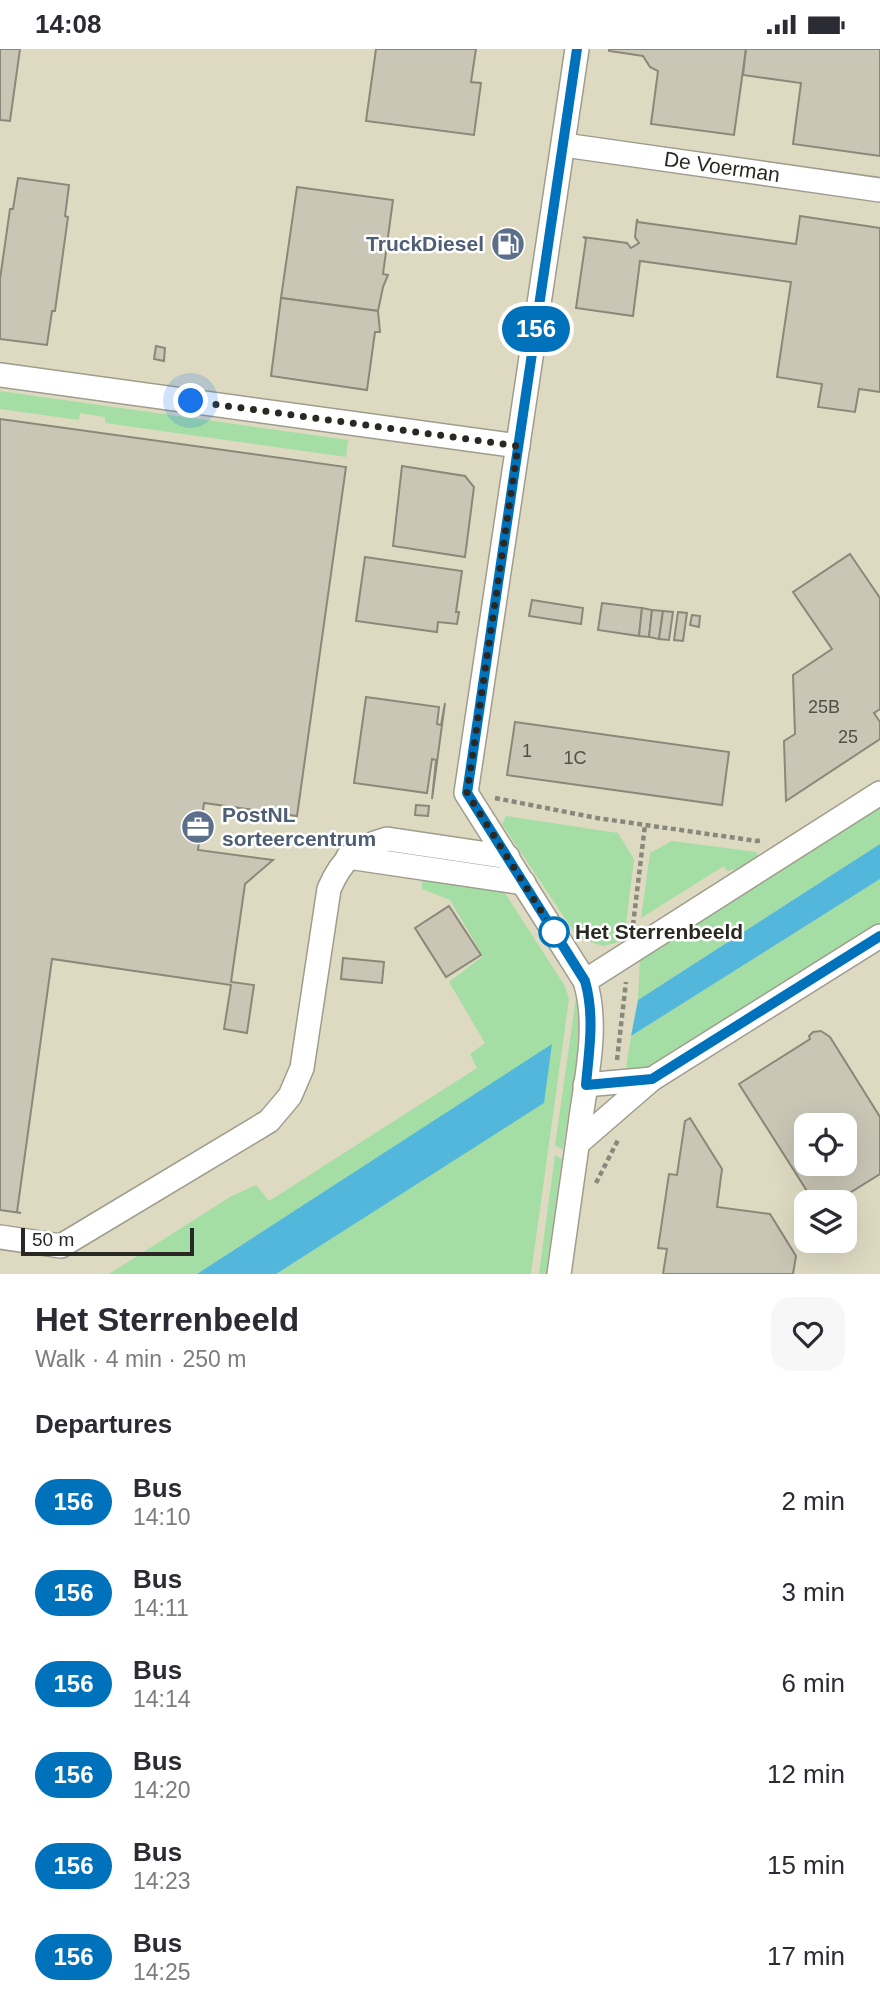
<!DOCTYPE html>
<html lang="en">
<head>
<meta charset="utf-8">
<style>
  body { margin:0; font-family:Helvetica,sans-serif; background:#f7f7f7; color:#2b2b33; height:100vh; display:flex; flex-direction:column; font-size:26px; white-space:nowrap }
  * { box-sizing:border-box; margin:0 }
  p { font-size:23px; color:#7c7c81 }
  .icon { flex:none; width:38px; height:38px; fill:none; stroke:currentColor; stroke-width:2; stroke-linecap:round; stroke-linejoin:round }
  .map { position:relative; height:1225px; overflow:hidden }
  .side { display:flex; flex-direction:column; background:#fff; flex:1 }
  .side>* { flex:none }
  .badge { padding:0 14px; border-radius:23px; font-size:24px; line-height:46px }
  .controls { position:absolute; left:794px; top:1064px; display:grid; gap:14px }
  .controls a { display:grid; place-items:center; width:63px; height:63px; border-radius:14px; background:#fff; box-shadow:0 7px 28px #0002; font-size:35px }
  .scale { position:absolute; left:21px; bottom:18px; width:173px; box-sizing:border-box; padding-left:7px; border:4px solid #292822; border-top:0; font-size:19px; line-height:24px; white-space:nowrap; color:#292822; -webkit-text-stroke:5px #fff; paint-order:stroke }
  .you { position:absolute; width:35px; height:35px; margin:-18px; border:5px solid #fff; border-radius:50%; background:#1a73e8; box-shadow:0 0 0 10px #1a73e833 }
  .map>.badge { position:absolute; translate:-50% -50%; box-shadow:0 0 0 4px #fff }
  h2 { padding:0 35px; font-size:26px; line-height:63px }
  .round { display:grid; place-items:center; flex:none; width:74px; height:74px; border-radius:21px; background:#f7f7f7 }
  .overview { display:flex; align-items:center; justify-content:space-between; height:119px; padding:0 35px }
  h1 { font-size:33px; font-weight:700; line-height:52px }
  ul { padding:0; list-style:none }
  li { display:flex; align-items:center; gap:21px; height:91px; padding:0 35px }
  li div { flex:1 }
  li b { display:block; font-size:26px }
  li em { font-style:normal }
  li .badge { min-width:77px; font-weight:700; text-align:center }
  .status { display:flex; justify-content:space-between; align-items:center; height:49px; padding:0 35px; background:#fff; direction:ltr }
  .status svg { height:19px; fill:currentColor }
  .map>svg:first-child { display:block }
  .built { fill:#dedac2; fill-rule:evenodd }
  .green { fill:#a4dea5 }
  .water { fill:#53b7dc }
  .building { fill:#c9c6b6; stroke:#8b8879; stroke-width:2; fill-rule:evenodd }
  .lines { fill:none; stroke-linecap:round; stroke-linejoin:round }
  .minor-casing { stroke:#9f9c8d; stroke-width:26 }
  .path { stroke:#8a887d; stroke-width:4.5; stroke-dasharray:5 3.5; stroke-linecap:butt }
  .minor { stroke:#fff; stroke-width:23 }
  .line-casing { stroke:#fff; stroke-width:16 }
  .line { stroke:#0072bc; stroke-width:10 }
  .walk { stroke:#292822; stroke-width:7; stroke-dasharray:0 12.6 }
  .stop-dot { fill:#fff; stroke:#0072bc; stroke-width:3.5 }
  .labels { text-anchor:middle; stroke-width:5; stroke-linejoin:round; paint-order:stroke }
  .number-label { font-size:18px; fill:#515047 }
  .street-label { font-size:21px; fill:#292822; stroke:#fff }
  .service-label { font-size:21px; font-weight:bold; fill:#4e5e75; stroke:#fff; text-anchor:end }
  .stop-label { font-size:21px; font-weight:bold; fill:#292822; stroke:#fff; text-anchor:start }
</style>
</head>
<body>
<div class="status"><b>14:08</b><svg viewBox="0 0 49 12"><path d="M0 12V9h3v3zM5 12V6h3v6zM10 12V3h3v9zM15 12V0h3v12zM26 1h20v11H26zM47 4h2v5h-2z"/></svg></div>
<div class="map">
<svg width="880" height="1225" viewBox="0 0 880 1225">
  <rect width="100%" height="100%" fill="#e5e2d2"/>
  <path class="built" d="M0,0h880v1225h-880zM807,1076h38v39h-38zM807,1153h38v39h-38z"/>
  <g class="green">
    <polygon points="0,342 348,391 346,408 105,374 105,368 80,364 79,371 0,360"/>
    <polygon points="880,752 880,795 638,951 640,904"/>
    <polygon points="506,767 618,784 634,810 624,892 603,897 578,889 502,775"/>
    <polygon points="672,792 757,803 758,811 753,816 727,822 724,817 641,869 650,804"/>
    <polygon points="422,828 503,841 565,937 569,950 531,1225 276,1225 543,1054 552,996 197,1225 109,1225 230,1148 256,1136 269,1152 477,1019 470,1005 485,994 449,933 483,907 450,851 422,840"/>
    <polygon points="880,830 880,874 648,1019 638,1021 626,1018 631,987"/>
    <path d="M576,948c7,51 -6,102 -13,152l-8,-3z"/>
    <polygon points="555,1106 562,1110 546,1225 539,1225"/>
  </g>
  <g class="water">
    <polygon points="880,795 880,830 631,987 638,951"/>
    <polygon points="552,995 544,1054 276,1225 197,1225"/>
  </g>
  <g class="building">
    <polygon points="0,0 20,0 10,72 0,71"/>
    <polygon points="376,0 476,0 471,33 481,34 474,86 366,72"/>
    <polygon points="609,0 746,0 734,86 651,75 658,22 650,18 643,7 609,2"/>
    <polygon points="746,0 880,0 880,107 793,95 801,34 743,26"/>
    <polygon points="18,129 69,136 65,167 68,168 55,262 52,262 47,296 0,290 0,230 10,160 13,160"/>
    <polygon points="297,138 393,151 383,225 388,226 383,238 378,262 281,249"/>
    <polygon points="800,167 880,179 880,343 859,340 855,363 818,358 822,335 777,328 791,233 640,212 633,267 576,259 586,190 583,188 627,194 631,199 639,194 635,188 637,170 638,173 796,195"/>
    <polygon points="281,249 378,262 380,283 375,283 367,341 271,327"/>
    <polygon points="156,297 165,299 164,312 154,310"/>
    <polygon points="0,370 346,418 297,767 204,754 198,801 273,811 245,835 231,933 254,936 247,984 224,980 231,936 52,910 17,1163 21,1164 0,1161"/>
    <polygon points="402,417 465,427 474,438 465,508 393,497"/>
    <polygon points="850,505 880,549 880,660 874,664 880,673 880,690 786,752 784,692 795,685 793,626 832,600 793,543"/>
    <polygon points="365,508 462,522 456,563 459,563 457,575 438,573 437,583 356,572"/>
    <polygon points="532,551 583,559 581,575 529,567"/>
    <polygon points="602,554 642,559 639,587 598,581"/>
    <polygon points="642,559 652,561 649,588 639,587"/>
    <polygon points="652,561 663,562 659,590 649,588"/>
    <polygon points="663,562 673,563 669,591 659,590"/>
    <polygon points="678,563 687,564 683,592 674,591"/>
    <polygon points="692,566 700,567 699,578 690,576"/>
    <polygon points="366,648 439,658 437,675 441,676 445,654 432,750 436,711 432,710 427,744 354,734"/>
    <polygon points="515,673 729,703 722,756 507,726"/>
    <polygon points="416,756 429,757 428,767 415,766"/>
    <polygon points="449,857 481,906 446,928 415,879"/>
    <polygon points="343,909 384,913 382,934 341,930"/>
    <path d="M821,982l9,6 50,80v57l-45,28h-21l-75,-118 71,-45 -1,-3 4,-4zM807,1076h38v39h-38z"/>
    <polygon points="690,1069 722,1120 717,1158 770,1165 796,1207 793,1225 663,1225 667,1200 658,1199 669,1125 677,1126 685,1072"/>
  </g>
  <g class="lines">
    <g class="minor-casing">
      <g id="minor">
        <polyline points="564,96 880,141"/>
        <polyline points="0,326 518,397"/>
        <polyline points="348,808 524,834"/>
        <polyline points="585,932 880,744"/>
        <polyline points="585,1036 652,1030 880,887"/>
        <polyline points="578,1094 652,1030"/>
        <path d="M0,1188l61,9 208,-125 21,-25 12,-28 27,-179c13,-30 26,-41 58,-50l121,18"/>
        <path d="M559,1225c7,-50 14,-100 21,-149 6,-47 19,-99 5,-144l-119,-188 111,-744"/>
      </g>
    </g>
    <g class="path">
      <polyline points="495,749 597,769 757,792 762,791"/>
      <polyline points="633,876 645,776"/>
      <polyline points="617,1011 626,933"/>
      <polyline points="596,1134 619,1089"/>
    </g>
    <use href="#minor" class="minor"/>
  </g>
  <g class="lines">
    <g class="line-casing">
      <path id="line" d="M577,0l-110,744 118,188c10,35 4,69 1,104l66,-6 228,-143"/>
    </g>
    <use href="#line" class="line"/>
    <polyline class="walk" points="191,352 518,397 467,744 558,889 554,883"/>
  </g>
  <defs>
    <g id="fuel-disc" transform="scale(1.75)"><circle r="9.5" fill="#5c6f8a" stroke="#fff"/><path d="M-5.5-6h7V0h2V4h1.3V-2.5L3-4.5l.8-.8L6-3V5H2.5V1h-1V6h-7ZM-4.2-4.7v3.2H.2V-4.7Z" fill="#fff"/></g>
    <g id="office-disc" transform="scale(1.75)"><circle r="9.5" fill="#5c6f8a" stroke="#fff"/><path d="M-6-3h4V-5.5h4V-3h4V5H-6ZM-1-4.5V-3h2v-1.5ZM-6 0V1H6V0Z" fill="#fff"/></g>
  </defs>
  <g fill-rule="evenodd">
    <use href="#fuel-disc" x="508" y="195"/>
    <use href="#office-disc" x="198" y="778"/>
  </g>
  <circle class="stop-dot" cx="554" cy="883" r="14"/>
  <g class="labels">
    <g class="number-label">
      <text x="824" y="664">25B</text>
      <text x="848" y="694">25</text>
      <text x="527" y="708">1</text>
      <text x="575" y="715">1C</text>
    </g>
    <g class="street-label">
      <text transform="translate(722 118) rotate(8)" y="7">De Voerman</text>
    </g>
    <g class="service-label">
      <text x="484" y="202">TruckDiesel</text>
      <text x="222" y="773" text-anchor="start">PostNL<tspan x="222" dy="24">sorteercentrum</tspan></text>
    </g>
    <g class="stop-label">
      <text x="575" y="890">Het Sterrenbeeld</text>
    </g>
  </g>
</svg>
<div class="controls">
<a><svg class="icon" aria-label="locate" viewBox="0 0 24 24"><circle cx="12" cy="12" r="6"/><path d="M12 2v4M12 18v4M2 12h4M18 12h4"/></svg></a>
<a><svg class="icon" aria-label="layers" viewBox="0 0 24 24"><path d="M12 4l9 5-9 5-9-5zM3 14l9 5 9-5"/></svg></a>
</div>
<div class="scale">50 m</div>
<div class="you" style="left:191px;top:352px"></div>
<b class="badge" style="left:536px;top:280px;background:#0072bc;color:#fff">156</b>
</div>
<section class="side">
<div class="overview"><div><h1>Het Sterrenbeeld</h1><p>Walk · 4 min · 250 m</p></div><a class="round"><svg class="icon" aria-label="heart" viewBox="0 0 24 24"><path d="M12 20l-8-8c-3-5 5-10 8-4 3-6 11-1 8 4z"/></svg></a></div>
<h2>Departures</h2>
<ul>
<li><span class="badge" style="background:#0072bc;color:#fff">156</span><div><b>Bus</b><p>14:10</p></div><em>2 min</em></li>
<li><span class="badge" style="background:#0072bc;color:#fff">156</span><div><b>Bus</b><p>14:11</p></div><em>3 min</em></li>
<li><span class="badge" style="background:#0072bc;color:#fff">156</span><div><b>Bus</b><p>14:14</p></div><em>6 min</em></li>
<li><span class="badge" style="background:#0072bc;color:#fff">156</span><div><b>Bus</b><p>14:20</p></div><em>12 min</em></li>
<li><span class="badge" style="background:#0072bc;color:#fff">156</span><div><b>Bus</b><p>14:23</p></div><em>15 min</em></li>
<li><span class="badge" style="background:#0072bc;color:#fff">156</span><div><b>Bus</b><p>14:25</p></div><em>17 min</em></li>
</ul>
</section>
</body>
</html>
